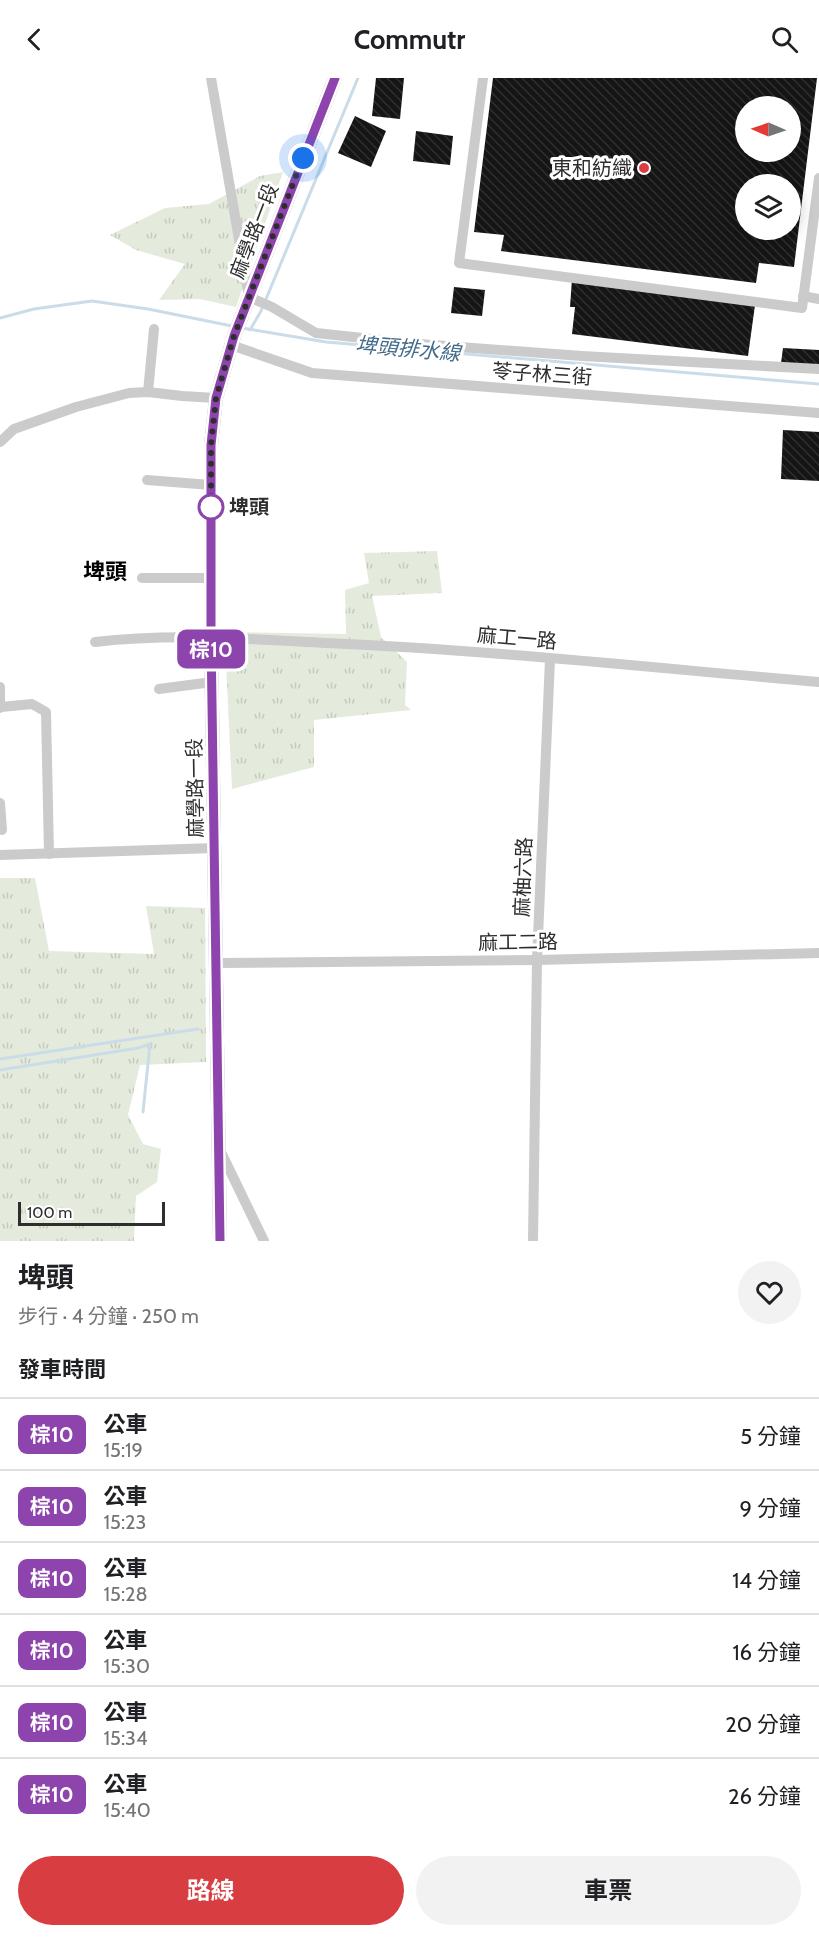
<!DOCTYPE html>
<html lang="zh-TW">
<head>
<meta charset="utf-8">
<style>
  body { margin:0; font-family:Cabin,"Noto Sans TC",sans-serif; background:#f2f2f2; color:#202124; height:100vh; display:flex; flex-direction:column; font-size:22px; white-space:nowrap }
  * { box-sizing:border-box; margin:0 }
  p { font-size:20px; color:#757577 }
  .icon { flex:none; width:33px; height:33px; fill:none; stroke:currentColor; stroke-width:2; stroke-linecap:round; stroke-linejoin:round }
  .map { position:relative; height:1163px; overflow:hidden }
  .sheet { display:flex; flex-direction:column; background:#fff; flex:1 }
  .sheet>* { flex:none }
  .badge { padding:0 12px; border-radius:9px; font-size:21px; line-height:39px }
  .needle { width:39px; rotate:272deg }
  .buttons { position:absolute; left:735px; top:18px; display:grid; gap:12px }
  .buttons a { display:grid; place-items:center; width:66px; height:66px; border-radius:50%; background:#fff; box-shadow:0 3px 15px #0003; font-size:30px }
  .scale { position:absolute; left:18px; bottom:15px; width:147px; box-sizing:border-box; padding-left:6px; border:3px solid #2e2e2e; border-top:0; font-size:16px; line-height:21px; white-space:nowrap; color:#2e2e2e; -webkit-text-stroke:4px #fff; paint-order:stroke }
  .you { position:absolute; width:30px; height:30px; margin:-15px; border:4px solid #fff; border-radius:50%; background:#1a73e8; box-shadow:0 0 0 9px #1a73e833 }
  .map>.badge { position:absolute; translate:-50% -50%; box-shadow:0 0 0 3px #fff }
  h2 { padding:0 18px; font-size:22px; line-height:54px }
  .round { display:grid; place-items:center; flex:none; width:63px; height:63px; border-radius:32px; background:#f2f2f2 }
  .overview { display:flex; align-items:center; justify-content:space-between; height:102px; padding:0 18px }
  h1 { font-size:28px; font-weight:700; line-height:45px }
  .primary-button { display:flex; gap:12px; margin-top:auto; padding:12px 18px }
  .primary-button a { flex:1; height:69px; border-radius:36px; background:#d83e41; color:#fff; font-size:24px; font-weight:700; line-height:69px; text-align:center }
  .primary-button a+a { background:#f2f2f2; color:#202124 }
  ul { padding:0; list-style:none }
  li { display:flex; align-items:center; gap:18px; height:72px; padding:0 18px; border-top:2px solid #e0e0e0 }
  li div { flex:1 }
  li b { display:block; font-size:22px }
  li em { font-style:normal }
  li .badge { min-width:66px; font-weight:700; text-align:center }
  header { display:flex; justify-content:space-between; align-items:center; height:78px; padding:0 18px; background:#fff; font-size:27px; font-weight:700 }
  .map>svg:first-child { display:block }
  .grass { fill:url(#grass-tufts) }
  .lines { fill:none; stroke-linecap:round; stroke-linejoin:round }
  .stream { stroke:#cbdce9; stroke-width:3 }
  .building { fill:url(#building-back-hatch); fill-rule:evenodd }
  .minor { stroke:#cbcbcb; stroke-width:10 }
  .major { stroke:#a6a6a6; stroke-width:14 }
  .line-casing { stroke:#fff; stroke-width:14 }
  .line { stroke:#8e44ad; stroke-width:9 }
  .walk { stroke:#2e2e2e; stroke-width:6; stroke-dasharray:0 10.8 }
  .poi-dot { fill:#d83e41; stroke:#fff; stroke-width:2 }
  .stop-dot { fill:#fff; stroke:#8e44ad; stroke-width:3 }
  .labels { text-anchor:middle; stroke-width:6; stroke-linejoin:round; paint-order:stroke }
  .poi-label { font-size:20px; fill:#2e2e2e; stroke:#fff; text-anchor:end }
  .street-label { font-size:20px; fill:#2e2e2e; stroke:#fff }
  .stop-label { font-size:20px; font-weight:bold; fill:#2e2e2e; stroke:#fff; text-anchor:start }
  .water-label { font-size:21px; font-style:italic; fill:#426a8a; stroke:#fff }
  .quarter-label { font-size:22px; font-weight:bold; fill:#000; stroke:#fff }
</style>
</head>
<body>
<header><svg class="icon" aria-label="back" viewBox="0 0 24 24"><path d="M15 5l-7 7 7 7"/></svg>Commutr<svg class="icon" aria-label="search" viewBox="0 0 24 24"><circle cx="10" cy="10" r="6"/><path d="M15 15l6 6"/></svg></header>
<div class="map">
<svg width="819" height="1163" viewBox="0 0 819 1163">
  <defs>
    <pattern id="grass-tufts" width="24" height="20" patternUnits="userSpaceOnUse" patternTransform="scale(1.5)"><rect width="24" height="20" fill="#e4ebdd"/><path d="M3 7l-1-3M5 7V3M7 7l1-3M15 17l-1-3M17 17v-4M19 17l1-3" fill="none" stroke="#c4cabe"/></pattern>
    <pattern id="building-back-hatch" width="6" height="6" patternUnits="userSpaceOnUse" patternTransform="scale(1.5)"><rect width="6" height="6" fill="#151515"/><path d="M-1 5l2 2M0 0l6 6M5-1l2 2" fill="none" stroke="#2f2f2f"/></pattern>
  </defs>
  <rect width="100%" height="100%" fill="#fff"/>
  <g class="grass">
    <polygon points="283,94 236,229 200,221 159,222 185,186 136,172 110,157 165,130 209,126 260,98"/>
    <polygon points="437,473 442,515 372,518 381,559 407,584 405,627 411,632 314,642 314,689 232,711 226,584 229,554 346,556 345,512 369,505 364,475"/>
    <polygon points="0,800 35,800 49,873 154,876 146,828 205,830 206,984 140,987 128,1037 143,1066 161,1071 157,1104 136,1118 134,1163 0,1163"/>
  </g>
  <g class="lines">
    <g class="stream">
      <polyline points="0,240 34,231 92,223 148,231 232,248"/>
      <polyline points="242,250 326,264 819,306"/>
      <polyline points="250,252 261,233 358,0"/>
      <polyline points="0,981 198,951"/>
      <polyline points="0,992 138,970 150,966 143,1034"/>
    </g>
  </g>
  <g class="building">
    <polygon points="376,0 404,0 400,41 372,38"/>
    <path d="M493,0h324l-23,189 -35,-4 -3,20 -255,-32 3,-16 -30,-3zM746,28h44v46h-44zM746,106h44v46h-44z"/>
    <polygon points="355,38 386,53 371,89 338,75"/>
    <polygon points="416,53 453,58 450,87 413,83"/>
    <polygon points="572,201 755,227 748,278 572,256 575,229 570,229"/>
    <polygon points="454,209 485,212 482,238 451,235"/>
    <polygon points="783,270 819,272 819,288 781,285"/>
    <polygon points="783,352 819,354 819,403 781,401"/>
  </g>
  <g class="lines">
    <g class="minor">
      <polyline points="211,0 249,219 272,229 316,255 419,266 582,278 819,291"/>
      <polyline points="483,0 459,185 802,230 819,100"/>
      <polyline points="803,218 819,221"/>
      <polyline points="231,267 312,295 819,335"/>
      <polyline points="148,314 154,251"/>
      <polyline points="0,364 14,351 76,329 129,315 148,314 182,318 216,320"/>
      <polyline points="147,402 211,407"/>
      <polyline points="142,500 211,500"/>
      <path d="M95,564c77,-9 154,-3 231,1 164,7 329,25 493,39"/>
      <polyline points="0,609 0,630"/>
      <polyline points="159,611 212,604"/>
      <polyline points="1,629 32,626 46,634 49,776"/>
      <polyline points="0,725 2,752"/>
      <polyline points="0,777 215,770"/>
      <polyline points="217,885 537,882 819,875"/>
      <polyline points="220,1072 264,1163"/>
      <polyline points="533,1163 537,882 550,581"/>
    </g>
    <polyline class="major" points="220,1163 211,559 211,367 216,320 234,258 335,0"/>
  </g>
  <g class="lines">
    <g class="line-casing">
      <polyline id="line" points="220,1163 211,559 211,367 216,320 234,258 335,0"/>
    </g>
    <use href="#line" class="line"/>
    <polyline class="walk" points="211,429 211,367 216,320 234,258 303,80"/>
  </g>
  <circle class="poi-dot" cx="644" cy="90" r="6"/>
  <circle class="stop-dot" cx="211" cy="429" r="12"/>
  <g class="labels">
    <g class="poi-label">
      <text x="632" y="97">東和紡織</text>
    </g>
    <g class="street-label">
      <text transform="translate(254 153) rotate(-69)" y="7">麻學路一段</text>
      <text transform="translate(542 296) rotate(4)" y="7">苓子林三街</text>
      <text transform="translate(517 560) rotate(5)" y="7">麻工一路</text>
      <text transform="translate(195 710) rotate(-91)" y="7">麻學路一段</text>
      <text transform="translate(523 799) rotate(-88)" y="7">麻柚六路</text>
      <text transform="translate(518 864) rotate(-1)" y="7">麻工二路</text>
    </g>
    <g class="stop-label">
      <text x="229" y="436">埤頭</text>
    </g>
    <g class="water-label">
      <text transform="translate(408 271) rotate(5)" y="7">埤頭排水線</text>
    </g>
    <g class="quarter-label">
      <text x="105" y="501">埤頭</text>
    </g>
  </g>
</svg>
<div class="buttons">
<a><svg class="needle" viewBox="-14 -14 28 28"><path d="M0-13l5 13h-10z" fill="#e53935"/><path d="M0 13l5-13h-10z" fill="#757577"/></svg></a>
<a><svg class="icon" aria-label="layers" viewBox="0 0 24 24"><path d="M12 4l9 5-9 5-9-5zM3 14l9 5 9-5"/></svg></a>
</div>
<div class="scale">100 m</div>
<div class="you" style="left:303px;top:80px"></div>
<b class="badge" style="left:211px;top:571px;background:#8e44ad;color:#fff">棕10</b>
</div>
<section class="sheet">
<div class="overview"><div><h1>埤頭</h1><p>步行 · 4 分鐘 · 250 m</p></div><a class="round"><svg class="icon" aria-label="heart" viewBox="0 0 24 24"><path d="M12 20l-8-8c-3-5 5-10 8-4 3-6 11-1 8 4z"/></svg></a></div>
<h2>發車時間</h2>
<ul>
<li><span class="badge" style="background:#8e44ad;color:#fff">棕10</span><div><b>公車</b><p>15:19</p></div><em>5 分鐘</em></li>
<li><span class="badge" style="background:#8e44ad;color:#fff">棕10</span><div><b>公車</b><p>15:23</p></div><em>9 分鐘</em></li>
<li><span class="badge" style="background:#8e44ad;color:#fff">棕10</span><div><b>公車</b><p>15:28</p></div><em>14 分鐘</em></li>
<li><span class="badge" style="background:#8e44ad;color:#fff">棕10</span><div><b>公車</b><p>15:30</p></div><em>16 分鐘</em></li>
<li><span class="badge" style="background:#8e44ad;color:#fff">棕10</span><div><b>公車</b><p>15:34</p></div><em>20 分鐘</em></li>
<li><span class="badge" style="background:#8e44ad;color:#fff">棕10</span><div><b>公車</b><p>15:40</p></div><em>26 分鐘</em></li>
</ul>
<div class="primary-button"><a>路線</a><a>車票</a></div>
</section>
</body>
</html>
